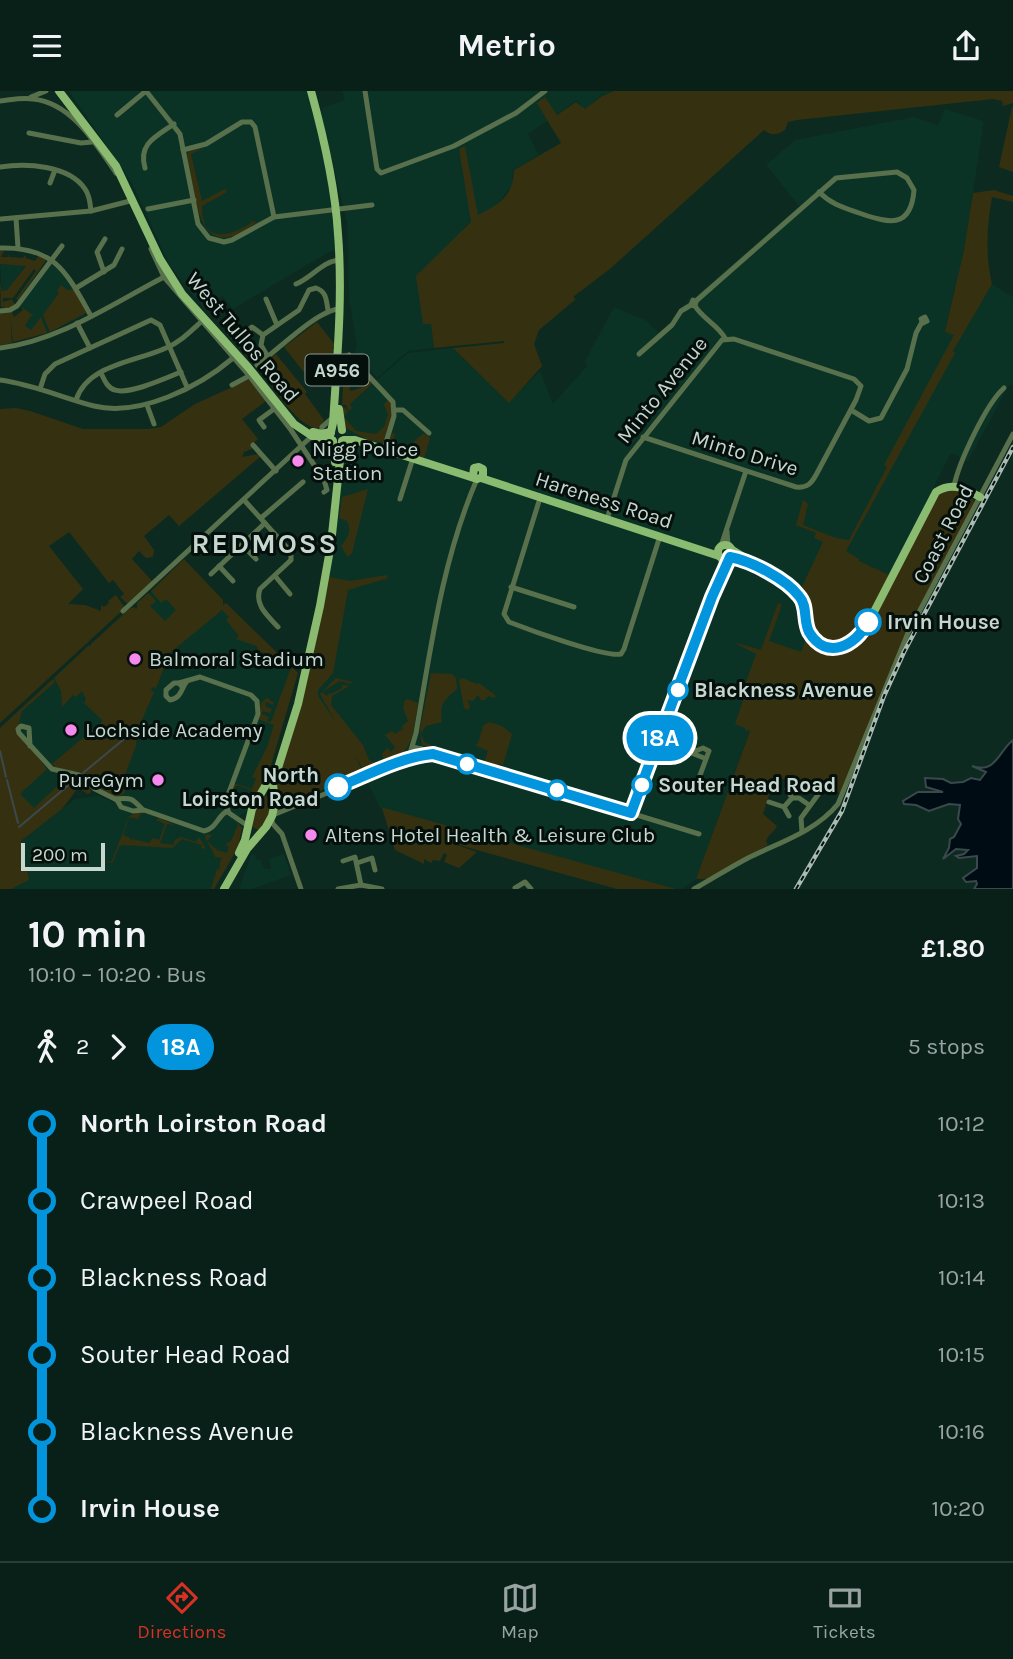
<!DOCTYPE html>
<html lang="en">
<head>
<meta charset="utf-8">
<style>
  body { margin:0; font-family:Karla,sans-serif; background:#172d25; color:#f1f3f6; height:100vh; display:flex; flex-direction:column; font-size:26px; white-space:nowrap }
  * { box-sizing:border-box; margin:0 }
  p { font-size:23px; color:#99a3a2 }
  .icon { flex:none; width:38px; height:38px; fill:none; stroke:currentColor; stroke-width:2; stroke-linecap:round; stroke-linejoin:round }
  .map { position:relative; height:798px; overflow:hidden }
  .drawer { display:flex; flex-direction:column; background:#092018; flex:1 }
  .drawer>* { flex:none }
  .badge { padding:0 14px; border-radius:23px; font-size:24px; line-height:46px }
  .scale { position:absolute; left:21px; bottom:18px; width:84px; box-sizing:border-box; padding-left:7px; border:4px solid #c6d7cf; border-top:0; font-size:19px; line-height:24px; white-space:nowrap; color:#c6d7cf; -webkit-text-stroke:5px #05100c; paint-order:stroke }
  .map>.badge { position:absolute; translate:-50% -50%; box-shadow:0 0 0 4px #fff }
  .legs { display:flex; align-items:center; gap:10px; height:77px; padding:0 28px; font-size:23px }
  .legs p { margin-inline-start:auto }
  .headline { display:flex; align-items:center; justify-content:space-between; height:119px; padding:0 28px }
  h1 { font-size:38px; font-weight:700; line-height:52px }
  ul { padding:0 28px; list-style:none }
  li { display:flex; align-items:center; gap:24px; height:77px; font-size:26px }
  li i { display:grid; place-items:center; width:10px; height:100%; margin:0 9px; background:currentColor }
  li i::after { content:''; width:18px; height:18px; margin:-9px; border:5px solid; border-radius:50%; background:#092018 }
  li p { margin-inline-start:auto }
  li:first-child i { background:linear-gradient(#0000 50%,currentColor 0) }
  li:last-child i { background:linear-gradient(currentColor 50%,#0000 0) }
  header { display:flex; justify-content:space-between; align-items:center; height:91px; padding:0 28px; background:#092018; font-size:32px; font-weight:700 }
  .menu { display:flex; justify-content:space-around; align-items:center; height:98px; border-top:2px solid #293e37; background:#092018; font-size:19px; color:#99a3a2 }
  .menu a { display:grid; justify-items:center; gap:4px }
  .menu .selected { color:#d93025 }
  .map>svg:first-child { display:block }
  .built { fill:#0a3326 }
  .green { fill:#353110 }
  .water { fill:#000c14; stroke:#3b494c; stroke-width:2 }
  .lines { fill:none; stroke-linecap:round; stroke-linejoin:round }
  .stream { stroke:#3b494c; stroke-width:2 }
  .minor { stroke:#58704c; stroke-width:5 }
  .major { stroke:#8bbb70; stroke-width:8 }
  .rail-casing { stroke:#a9bcb3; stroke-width:4.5 }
  .rail { stroke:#05100c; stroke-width:2; stroke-dasharray:5; stroke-linecap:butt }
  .line-1-casing { stroke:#fff; stroke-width:16 }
  .line-1 { stroke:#0295dd; stroke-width:10 }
  .poi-dot { fill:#f589ee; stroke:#05100c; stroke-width:2.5 }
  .stop-1-dot { fill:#fff; stroke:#0295dd; stroke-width:3.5 }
  .labels { text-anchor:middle; stroke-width:6; stroke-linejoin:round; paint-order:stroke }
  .shield { fill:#05100c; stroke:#8c9b94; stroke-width:2 }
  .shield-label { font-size:19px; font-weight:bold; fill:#c6d7cf }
  .street-label { font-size:21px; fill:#c6d7cf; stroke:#05100c }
  .poi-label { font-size:21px; fill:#c6d7cf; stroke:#05100c; text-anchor:start }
  .stop-label { font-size:21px; font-weight:bold; fill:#c6d7cf; stroke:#05100c; text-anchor:start }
  .district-label { font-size:28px; font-weight:bold; letter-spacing:2px; fill:#c6d7cf; stroke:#05100c }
</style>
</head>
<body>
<header><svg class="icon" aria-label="menu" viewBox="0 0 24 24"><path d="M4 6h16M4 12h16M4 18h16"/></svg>Metrio<svg class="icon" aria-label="share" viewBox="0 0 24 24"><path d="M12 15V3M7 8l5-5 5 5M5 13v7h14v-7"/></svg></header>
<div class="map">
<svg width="1013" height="798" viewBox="0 0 1013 798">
  <rect width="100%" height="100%" fill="#0c2a20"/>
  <g class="built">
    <polygon points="69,0 308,0 327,82 336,160 329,161 233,218 222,205 205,219 170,175 132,92"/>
    <polygon points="342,0 613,0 602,4 585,18 576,10 528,43 539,64 513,79 512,94 499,112 466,135 423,233 431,232 434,257 408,260 377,287 354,260 357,256 349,206 347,132 322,27 323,16 345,9"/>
    <polygon points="945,18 984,30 964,159 945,241 954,243 953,260 992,193 1013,206 1013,295 1009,294 968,370 951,362 870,522 750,639 696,788 682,798 675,798 380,717 349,653 312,597 312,554 346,348 342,325 344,316 345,317 408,262 453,257 509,311 540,280 553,313 587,275 585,270 614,216 647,230 659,242 675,228 688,208 696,205 799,115 766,74 795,49 914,26 938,34"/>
    <polygon points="0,173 26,174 7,199 2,200"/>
    <polygon points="51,173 67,187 85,224 50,241 13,251 11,227 21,228 27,220 20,215"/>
    <polygon points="184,468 223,509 223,515 259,560 270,564 269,569 292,577 269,655 252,699 255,706 247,721 239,725 238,730 242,737 235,763 214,798 11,798 28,789 21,750 75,708 99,705 113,711 136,655 141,630 35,721 18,702 5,632 89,554 145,615 153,595 156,596 170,562 176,556 139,513"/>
    <polygon points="254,763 257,769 260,768 263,777 267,778 271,777 269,770 271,767 284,763 291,784 252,798 239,798 251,764"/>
  </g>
  <g class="green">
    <path d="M614,0h399v12l-10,3 -1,-5 -9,-2 -196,21 -9,2 -3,8c-7,5 -14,6 -21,0l-153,138 -38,29 3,2 -37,31 -5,14 8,22 -33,37 -56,-55 51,-5v-2l-70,7 -3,-24h-8l-7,-48 55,-54 -12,-73 6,-3 13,69c22,-11 35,-19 36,-45l47,-27 -24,-40 8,-6 12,18 19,-13 9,7 17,-13z"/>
    <polygon points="1012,16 1013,16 1013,81 999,76"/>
    <path d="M204,57l-13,6 11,47 23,-12 2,3 -25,14c0,27 13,34 36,24 6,-3 10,-4 14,-9l5,1c-60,48 -61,-26 -70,-67l1,-3z"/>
    <path d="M994,99l19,6v6l-21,-5c-5,29 -7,58 0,87l-39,67 2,2 -109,198 13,8v2l30,14c-11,22 -27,71 -56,68 -7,-1 -15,-3 -19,-10 -7,-12 -10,-29 -14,-42l23,-49 -9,-4 2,-5 -20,-8 7,-25 5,4 -5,21 33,13 13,2 38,-73 -3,-2 70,-130 -9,-3 19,-82 9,-57z"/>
    <polygon points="0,160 4,160 1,166 8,166 8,163 9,166 23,167 25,164 26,167 35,170 39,164 47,168 18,209 16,208 36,180 34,178 13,207 3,207 3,211 12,208 15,214 8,217 1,216 0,190 2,200 7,199 26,175 0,173"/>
    <polygon points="61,194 67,199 74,198 86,222 50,241 43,224 59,202 57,200"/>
    <polygon points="20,215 33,224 30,226 25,235 31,239 41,226 47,242 13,251 10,223 12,252 0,254 0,222 12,221 14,226 23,219"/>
    <polygon points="317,231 335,254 332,257 334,259 331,287 326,279 310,289 284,256"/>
    <polygon points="345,260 361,280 350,281 348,289 351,292 349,298 351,300 363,296 361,290 365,290 364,286 361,284 363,282 374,291 350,313 352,317 349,320 346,314 342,314"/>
    <path d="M276,263l31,38 -2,2 19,26 -6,9c-23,-4 -46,-44 -59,-62z"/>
    <polygon points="250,288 266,310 242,328 258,348 251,354 254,357 244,361 242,366 259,363 261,365 179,435 169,424 144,445 154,459 153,466 146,467 139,460 132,468 153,491 128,513 120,506 124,503 113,489 109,492 69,441 49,455 83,498 68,513 85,514 101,520 101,514 104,516 109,512 108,510 116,504 125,517 0,632 0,318 16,317 30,320 83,338 149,338 161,336 195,313"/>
    <polygon points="388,309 390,310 393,324 383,352 366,348 346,337 341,318 344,316 348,320 344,326 356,340 376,343 384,336 388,324 384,313"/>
    <polygon points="392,342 395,343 393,352 408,356 424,342 430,347 424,367 390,356 388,353"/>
    <path d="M957,397l16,10 1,5 -82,168 -52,122 -65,-16 -12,37 14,12c-3,6 -8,8 -11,15l2,4 -61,34h-11l54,-148 -5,-1v-2l-10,-4 13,-38 -3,-1 11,-31 -23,-12 28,8 17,-47 4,2 -13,36 32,11 6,-16 -5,-2 1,-7 -5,-2 3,-3 15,20 38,2 83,-151z"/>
    <path d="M368,398l-16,64 -4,4 -7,-11c7,-8 11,-15 6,-25l-8,-3 3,-21z"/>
    <polygon points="184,468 223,509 223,514 226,512 298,582 269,681 255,706 251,699 237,694 231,701 234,692 252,698 256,687 252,686 267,656 274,634 258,628 261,612 267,607 274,612 273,614 266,611 265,615 272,618 270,622 263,620 261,623 269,626 267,630 271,631 291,577 268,569 270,564 259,560 256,555 236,548 239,545 226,529 229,526 222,519 170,562 156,597 153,596 151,599 154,601 138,638 136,655 121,694 125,700 124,703 116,706 96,696 80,681 58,678 52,673 103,630 84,612 86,608 82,600 76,606 73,604 62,616 61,600 54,587 89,554 91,555 91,553 128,519 133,516 137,518 137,512 148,502 156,510 150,515 165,530 176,519 166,508 161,512 151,500"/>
    <polygon points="387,484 388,487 348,499 333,582 318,599 318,605 336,631 320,603 336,587 352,591 351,593 340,590 322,601 327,605 330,601 331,603 342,597 342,594 349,595 332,605 331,614 363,654 369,669 379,675 367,680 363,678 355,664 363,682 291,712 280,713 277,711 273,700 327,489 329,486 350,490"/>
    <path d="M431,582l21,1 4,4 1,11c-13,11 -18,15 -15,33l-16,4 -5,7 3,9 25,11 35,10 4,-12 -13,-6 3,-2 5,-17 6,-4 13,4 10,8 -9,31 -5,-1 -2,5 -74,-24 -2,-16z"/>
    <polygon points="462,587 477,593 479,592 495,604 495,607 488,605 485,609 481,609 478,604 473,610 467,609 470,615 468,619 464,617 459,589"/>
    <path d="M53,588l2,3 -33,29 -5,19 30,39 -27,25 14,14 33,-31v-3c10,1 22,8 24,18l-3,2 -10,-6 -16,21 -41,32 8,39 -18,9h-11v-161z"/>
    <path d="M408,608l10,4c-5,29 -3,49 -33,61l-3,-10 5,-6 4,4 4,-5 -10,-12 7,-4 3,3 8,-5 -1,-3 6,-5 -5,-13 2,-8z"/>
    <polygon points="266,705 269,706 272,712 267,730 258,739 251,735 252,724 263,706"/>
    <polygon points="382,717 384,717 676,798 617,798 448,751 477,761 459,777 444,771 447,764 444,762 440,770 433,769 431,772 424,768 424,773 395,759"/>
    <path d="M139,721l11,4 -9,-3 -3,6 -9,-2 -6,18 7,3v3l2,-2 17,4 4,-5 6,2 6,-16 -9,-4 3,-2 16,7 -8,-1 -7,19 13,2 2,-5 6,-3 15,5 3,-5c3,6 10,13 3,17l-15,-5 16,5 2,-5 -4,-1 1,-3 -20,-6 -10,9 -50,-3 -3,2 -6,15 -10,2 9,-3 17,-45z"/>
    <path d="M234,728l8,9 -4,19 -24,42h-3l6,-20 3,1 -1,-3 2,-1 -2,-1 3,-7 -7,-1c-2,-7 -8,-14 -10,-21l2,-2 5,1 -5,6 10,9 10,3 2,-6 -3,-2 1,-2 4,-2 7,-16z"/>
  </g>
  <path class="water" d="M1013,649v149h-39l3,-5 -1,-3 -10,1 -3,-4 14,-10v-12l-18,2 -3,-2 8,-2 4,-4 -12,-1 -13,10 6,-11 1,-9 4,-2 7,-13 -3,-5 2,-14 -11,-1 -20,7 -13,-6 -12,-1 -1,-3 15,-9h25l-17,-5 -1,-9 18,1 8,4 12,-1 8,-4 9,2 6,-8 -14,-6c24,8 26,-14 41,-26z"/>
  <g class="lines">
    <g class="stream">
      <polyline points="0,660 6,686"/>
      <polyline points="83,682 135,639"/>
      <polyline points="7,689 18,732"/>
      <polyline points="19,736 77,687"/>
    </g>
    <g class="minor">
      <polyline points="365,0 377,78 381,82 454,55 516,22 545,0"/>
      <polyline points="31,6 46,0"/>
      <path d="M0,10c11,-1 22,-4 33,-2 39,4 63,45 83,74"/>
      <path d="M117,24c10,-8 19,-16 29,-24l34,43 18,90 11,14 15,4 8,-2 42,-23 98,-12"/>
      <polyline points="29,42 81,52 92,51"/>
      <polyline points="183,59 206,53 242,31 251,31 255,36 274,126"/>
      <path d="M0,76c26,-4 69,-2 85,22 5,7 5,14 6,22"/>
      <path d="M145,77c-7,-24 10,-31 29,-44"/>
      <polyline points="50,92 55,79"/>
      <polyline points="148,118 194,109"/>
      <polyline points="16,127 18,157"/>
      <polyline points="1,128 91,120 130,110"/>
      <path d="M0,157c55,-2 67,25 91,68"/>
      <polyline points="151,158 164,186 247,282 291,339 324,389 327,399 324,401"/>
      <polyline points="104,181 97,161 105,148"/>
      <path d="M296,193c15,-6 27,-23 43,-24"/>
      <polyline points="76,197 114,174 122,158"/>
      <polyline points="266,208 277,234"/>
      <path d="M696,210l140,-123 61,-6 10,6 7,12c-3,39 -25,33 -52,24 -17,-6 -30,-9 -43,-22"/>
      <path d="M695,215l-4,-1 2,-5 3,2 -1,4c8,13 23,19 30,32"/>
      <polyline points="0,220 10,219 17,215 62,155"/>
      <polygon points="925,226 927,230 923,232 921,228"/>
      <polyline points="77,232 90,257"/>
      <polyline points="229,241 241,254"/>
      <polyline points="236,249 252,236 263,244"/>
      <path d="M0,257c59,-7 112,-44 164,-71"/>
      <polyline points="639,263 672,234 681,220 691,214"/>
      <polyline points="349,264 393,311 394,325 384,358"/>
      <path d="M268,266l-7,-12 2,-10 36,-25 10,-20 7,-2c11,4 10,12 12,22"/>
      <path d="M257,274c20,-14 61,-56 83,-56"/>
      <path d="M101,282c3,6 6,15 14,17 14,5 51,-12 66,-18"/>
      <path d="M0,289c32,4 63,18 94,26 46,11 105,-19 139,-48"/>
      <polyline points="232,294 249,285"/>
      <polyline points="40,298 45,283 55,273 151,229 160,234 187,296"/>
      <path d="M76,309c12,-36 60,-38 90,-52 14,-6 24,-16 35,-26"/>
      <polyline points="147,314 154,333"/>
      <polyline points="395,319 403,319 429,342"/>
      <polyline points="851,319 869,330 881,327 907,278 916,242 922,231"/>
      <polyline points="264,336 259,329 274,318"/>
      <polyline points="321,343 322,336 330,329"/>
      <polyline points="253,354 276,380"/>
      <path d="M954,395c5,-24 32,-82 50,-98"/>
      <path d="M540,407l-36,116 5,8c18,7 97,36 112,32l3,-5 36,-113"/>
      <polyline points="400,408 413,367"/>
      <path d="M244,409l47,52v8l-31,29c-6,16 8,27 18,38"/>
      <polyline points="261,427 303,391"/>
      <path d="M607,428l19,-59 96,-120 12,-1 120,40 7,7 -5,14 -40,75c-5,9 -9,13 -20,12l-153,-50"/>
      <polyline points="727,440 728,455"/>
      <polyline points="242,454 256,468"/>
      <polyline points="721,455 746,380"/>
      <polyline points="721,466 721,483"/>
      <polyline points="219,475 233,490"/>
      <polyline points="211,483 265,432"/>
      <polyline points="275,485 290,503"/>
      <polyline points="511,496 574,516"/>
      <polyline points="123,520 313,344"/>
      <polyline points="179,592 200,586 251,604 257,610 258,623 225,712 229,722 248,735"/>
      <path d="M183,597l-4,-5h-5l-8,7v6l4,4c12,-2 11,-12 17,-19"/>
      <polyline points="659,649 704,667"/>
      <path d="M30,655l-1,-18 -8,-2 -3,3 1,4 33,36 27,6 16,14 22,11 4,7 12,4 11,-1 60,21c12,-2 13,-14 23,-20"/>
      <path d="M413,656l8,2 -2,7h-6l-2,-6 5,-17c15,-86 26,-173 61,-254"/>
      <polyline points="421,658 699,743"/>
      <polyline points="691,662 703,657 709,660 696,695"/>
      <polyline points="789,692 787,698 792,707"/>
      <path d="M115,708c16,-1 16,-2 27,10"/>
      <polyline points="769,711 784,716"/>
      <polyline points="631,722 728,467"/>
      <polyline points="273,724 416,666"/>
      <polyline points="789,725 784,716 792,707 799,707 809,714"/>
      <polyline points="271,727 273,733 282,743 301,798"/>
      <polyline points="802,741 801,727 820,701"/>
      <polyline points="343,770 355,766 361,794"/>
      <polyline points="357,772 372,767 375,779"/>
      <polyline points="515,797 525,791 531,798"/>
      <polyline points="338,798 361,794 382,798"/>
      <path d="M694,798c18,-10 35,-21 54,-31 30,-15 67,-26 90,-54l70,-171 105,-199"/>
    </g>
    <g class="major">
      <polyline points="59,0 116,75 160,168 182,203 248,276 294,333 312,345 332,349"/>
      <path d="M311,0c13,47 24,94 27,143 5,63 -1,126 -5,189l-3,13"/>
      <polyline points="339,318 342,339"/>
      <polyline points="313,341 321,343 331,341"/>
      <polyline points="344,349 355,349 477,388 483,386 483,378 479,376 474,377 473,385"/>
      <polyline points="333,350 335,371"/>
      <polyline points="481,387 719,465"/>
      <circle cx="725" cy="461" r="7"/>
      <path d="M732,459c19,12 52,28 67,45 15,17 -1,51 36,52 12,0 21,-6 28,-14l73,-141c16,-11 29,-3 44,5"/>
      <polyline points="239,762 245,749 252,718 271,685"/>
      <polyline points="224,798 247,758 266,736 272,725 275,712 273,693 298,613 320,515 331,453 342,350"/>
    </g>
    <g class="rail-casing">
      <polyline id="rail" points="796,798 842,720 884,605 904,561 1013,356"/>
    </g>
    <use href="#rail" class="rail"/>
  </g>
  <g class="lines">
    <g class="line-1-casing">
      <path id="line-1" d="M338,696c30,-12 63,-30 95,-33l198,59 81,-216 18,-40c21,4 56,22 69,39 9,10 4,24 10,36 17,29 47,14 59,-10"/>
    </g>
    <use href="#line-1" class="line-1"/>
  </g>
  <g class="poi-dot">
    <circle cx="298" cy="370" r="7"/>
    <circle cx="135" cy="568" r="7"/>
    <circle cx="71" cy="639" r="7"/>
    <circle cx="158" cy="689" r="7"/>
    <circle cx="311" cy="744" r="7"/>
  </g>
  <g class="stop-1-dot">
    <circle cx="868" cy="531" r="12"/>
    <circle cx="678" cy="599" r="9"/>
    <circle cx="467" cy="673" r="9"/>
    <circle cx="642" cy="694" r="9"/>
    <circle cx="338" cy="696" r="12"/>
    <circle cx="557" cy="699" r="9"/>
  </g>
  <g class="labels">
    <rect class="shield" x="305.5" y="263.5" width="63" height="31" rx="5"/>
    <g class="shield-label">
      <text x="337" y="286">A956</text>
    </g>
    <g class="street-label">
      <text transform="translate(243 246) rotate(50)" y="7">West Tullos Road</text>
      <text transform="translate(662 299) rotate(-51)" y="7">Minto Avenue</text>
      <text transform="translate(745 362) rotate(17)" y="7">Minto Drive</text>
      <text transform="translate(604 409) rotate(18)" y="7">Hareness Road</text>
      <text transform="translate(943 443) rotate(-63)" y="7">Coast Road</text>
    </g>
    <g class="poi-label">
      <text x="312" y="365">Nigg Police<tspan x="312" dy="24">Station</tspan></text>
      <text x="149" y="575">Balmoral Stadium</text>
      <text x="85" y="646">Lochside Academy</text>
      <text x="144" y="696" text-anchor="end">PureGym</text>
      <text x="325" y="751">Altens Hotel Health &amp; Leisure Club</text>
    </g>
    <g class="stop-label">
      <text x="887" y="538">Irvin House</text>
      <text x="694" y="606">Blackness Avenue</text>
      <text x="319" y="691" text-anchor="end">North<tspan x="319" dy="24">Loirston Road</tspan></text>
      <text x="658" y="701">Souter Head Road</text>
    </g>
    <g class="district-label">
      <text x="265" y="462">REDMOSS</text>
    </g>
  </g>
</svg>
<div class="scale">200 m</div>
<b class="badge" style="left:660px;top:647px;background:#0295dd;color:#fff">18A</b>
</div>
<section class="drawer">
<div class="headline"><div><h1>10 min</h1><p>10:10 – 10:20 · Bus</p></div><b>£1.80</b></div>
<div class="legs"><svg class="icon" aria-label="walk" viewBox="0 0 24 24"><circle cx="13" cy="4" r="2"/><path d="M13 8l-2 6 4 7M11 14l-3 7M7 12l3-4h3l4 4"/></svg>2<svg class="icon" aria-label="forward" viewBox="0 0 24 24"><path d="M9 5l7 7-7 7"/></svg><b class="badge" style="background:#0295dd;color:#fff">18A</b><p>5 stops</p></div>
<ul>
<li><i style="color:#0295dd"></i><b>North Loirston Road</b><p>10:12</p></li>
<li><i style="color:#0295dd"></i><span>Crawpeel Road</span><p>10:13</p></li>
<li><i style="color:#0295dd"></i><span>Blackness Road</span><p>10:14</p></li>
<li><i style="color:#0295dd"></i><span>Souter Head Road</span><p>10:15</p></li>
<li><i style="color:#0295dd"></i><span>Blackness Avenue</span><p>10:16</p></li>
<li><i style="color:#0295dd"></i><b>Irvin House</b><p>10:20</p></li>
</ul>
</section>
<nav class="menu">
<a class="selected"><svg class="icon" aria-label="directions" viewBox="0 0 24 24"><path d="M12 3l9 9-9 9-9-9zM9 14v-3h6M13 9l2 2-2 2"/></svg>Directions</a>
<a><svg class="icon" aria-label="map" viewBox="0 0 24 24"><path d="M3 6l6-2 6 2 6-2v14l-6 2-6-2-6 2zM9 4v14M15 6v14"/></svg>Map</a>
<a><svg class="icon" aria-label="tickets" viewBox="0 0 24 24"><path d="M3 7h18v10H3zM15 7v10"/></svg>Tickets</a>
</nav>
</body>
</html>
